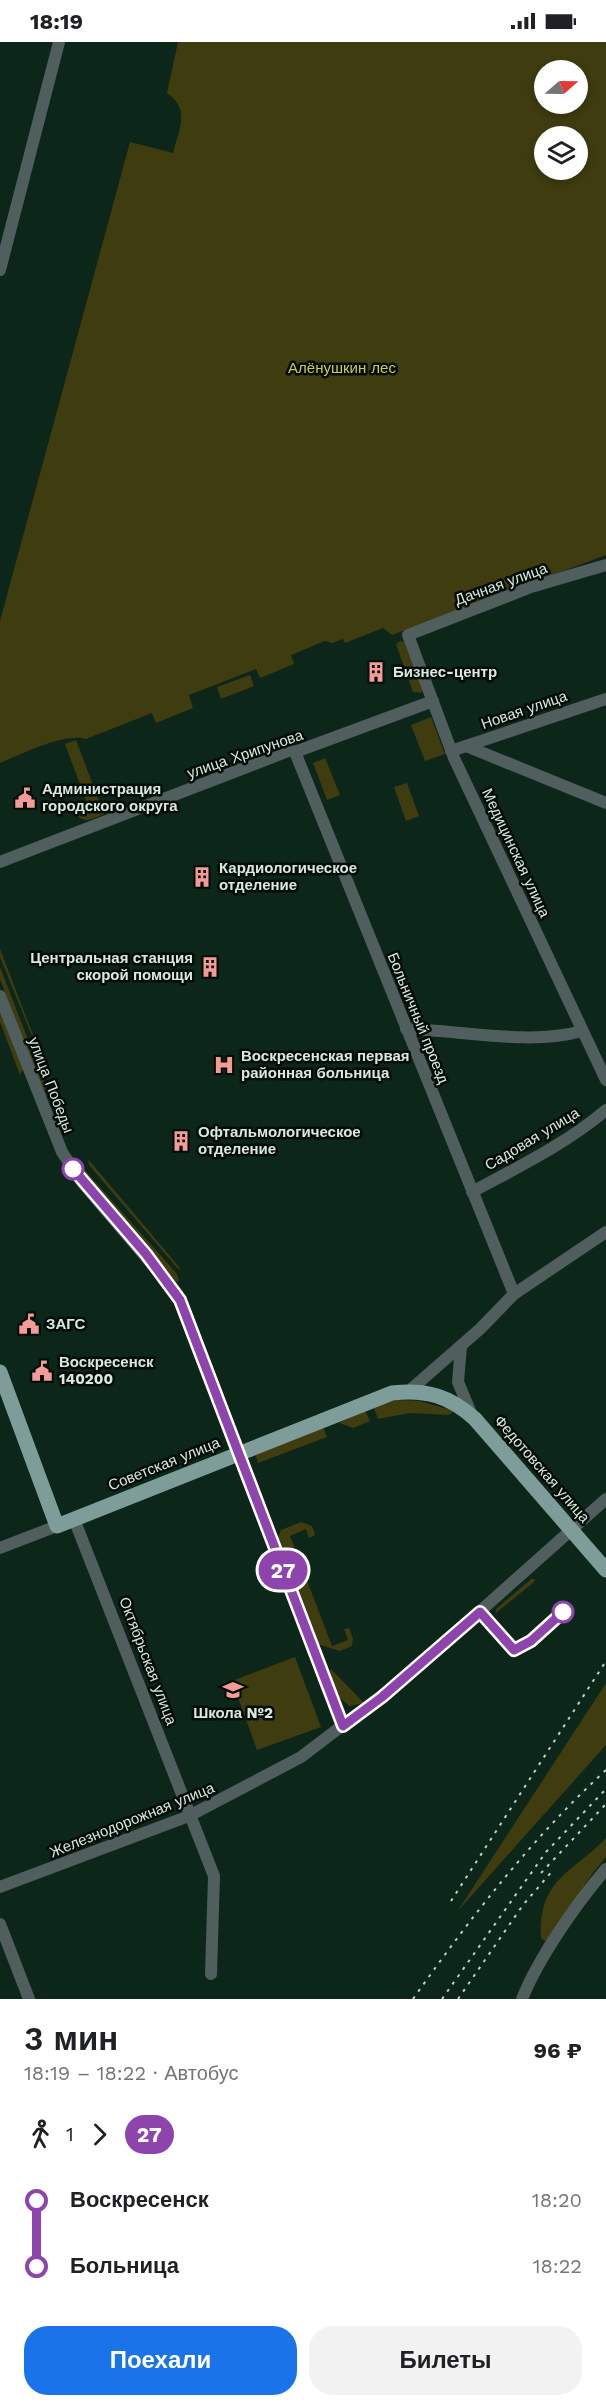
<!DOCTYPE html>
<html lang="ru">
<head>
<meta charset="utf-8">
<style>
  body { margin:0; font-family:"Work Sans",sans-serif; background:#f2f2f2; color:#202124; height:100vh; display:flex; flex-direction:column; font-size:22px; white-space:nowrap }
  * { box-sizing:border-box; margin:0 }
  p { font-size:20px; color:#757577 }
  .icon { flex:none; width:33px; height:33px; fill:none; stroke:currentColor; stroke-width:2; stroke-linecap:round; stroke-linejoin:round }
  .map { position:relative; height:1957px; overflow:hidden }
  .side { display:flex; flex-direction:column; background:#fff; flex:1 }
  .side>* { flex:none }
  .badge { padding:0 12px; border-radius:20px; font-size:21px; line-height:39px }
  .needle { width:39px; rotate:70deg }
  .fabs { position:absolute; left:534px; top:18px; display:grid; gap:12px }
  .fabs a { display:grid; place-items:center; width:54px; height:54px; border-radius:50%; background:#fff; box-shadow:0 3px 9px #0003; font-size:30px }
  .map>.badge { position:absolute; translate:-50% -50%; box-shadow:0 0 0 3px #fff }
  .legs { display:flex; align-items:center; gap:9px; height:66px; padding:0 24px; font-size:20px }
  .legs p { margin-inline-start:auto }
  .summary { display:flex; align-items:center; justify-content:space-between; height:102px; padding:0 24px }
  h1 { font-size:33px; font-weight:600; line-height:45px }
  .primary-button { display:flex; gap:12px; margin-top:auto; padding:12px 24px }
  .primary-button a { flex:1; height:69px; border-radius:24px; background:#1a73e8; color:#fff; font-size:24px; font-weight:600; line-height:69px; text-align:center }
  .primary-button a+a { background:#f2f2f2; color:#202124 }
  ul { padding:0 24px; list-style:none }
  li { display:flex; align-items:center; gap:21px; height:66px; font-size:22px }
  li i { display:grid; place-items:center; width:9px; height:100%; margin:0 8px; background:currentColor }
  li i::after { content:''; width:15px; height:15px; margin:-8px; border:4px solid; border-radius:50%; background:#fff }
  li p { margin-inline-start:auto }
  li:first-child i { background:linear-gradient(#0000 50%,currentColor 0) }
  li:last-child i { background:linear-gradient(currentColor 50%,#0000 0) }
  .status { display:flex; justify-content:space-between; align-items:center; height:42px; padding:0 30px; background:#fff; direction:ltr }
  .status svg { height:16px; fill:currentColor }
  .map>svg:first-child { display:block }
  .green { fill:#3f3c10; fill-rule:evenodd }
  .lines { fill:none; stroke-linecap:round; stroke-linejoin:round }
  .minor { stroke:#505e5d; stroke-width:12 }
  .major { stroke:#7e9d9a; stroke-width:15 }
  .rail { stroke:#bfd1c6; stroke-width:2; stroke-dasharray:3 6; stroke-linecap:butt }
  .major-bridge { stroke:#7e9d9a; stroke-width:15 }
  .line-1-casing { stroke:#fff; stroke-width:14 }
  .line-1 { stroke:#8e44ad; stroke-width:9 }
  .stop-1-dot { fill:#fff; stroke:#8e44ad; stroke-width:3 }
  .labels { text-anchor:middle; stroke-width:5; stroke-linejoin:round; paint-order:stroke }
  .park-label { font-size:15px; fill:#d3c945; stroke:#030c07 }
  .street-label { font-size:15px; fill:#d9e9df; stroke:#030c07 }
  .poi-label { font-size:15px; font-weight:bold; fill:#d9e9df; stroke:#030c07; text-anchor:start }
</style>
</head>
<body>
<div class="status"><b>18:19</b><svg viewBox="0 0 49 12"><path d="M0 12V9h3v3zM5 12V6h3v6zM10 12V3h3v9zM15 12V0h3v12zM26 1h20v11H26zM47 4h2v5h-2z"/></svg></div>
<div class="map">
<svg width="606" height="1957" viewBox="0 0 606 1957">
  <rect width="100%" height="100%" fill="#0c2619"/>
  <g class="green">
    <path d="M178,0h428v513l-214,80 -9,-7 -38,15 -2,-4 -11,4 -7,-2 -34,14 3,9 -34,14 -4,-9 -67,26 4,13 -37,15 -4,-10 -66,26c-21,-7 -64,15 -86,24v-142l130,-479 43,11c6,-25 18,-43 -6,-60zM544,28h34v34h-34zM544,94h34v34h-34z"/>
    <polygon points="400,599 404,600 423,648 421,651 413,650 396,602"/>
    <polygon points="250,633 254,644 221,657 217,645"/>
    <polygon points="431,675 445,712 425,719 411,683"/>
    <path d="M76,698l28,74c-10,4 -20,11 -28,0l1,-4 11,-4 -23,-62z"/>
    <polygon points="325,716 340,753 327,758 313,721"/>
    <polygon points="407,741 419,774 406,779 394,745"/>
    <polygon points="0,907 57,1055 0,915"/>
    <polygon points="0,925 49,1052 47,1054 33,1025 0,937"/>
    <polygon points="0,968 23,1028 20,1033 0,980"/>
    <polygon points="88,1117 180,1226 179,1228 89,1123"/>
    <polygon points="83,1126 177,1232 179,1239 176,1240 87,1135"/>
    <polygon points="397,1358 419,1359 455,1369 449,1373 410,1371 378,1377 373,1364"/>
    <polygon points="365,1368 370,1379 353,1386 339,1381"/>
    <polygon points="323,1385 327,1395 258,1421 255,1411"/>
    <polygon points="301,1480 312,1484 315,1493 309,1496 306,1487 290,1494 332,1604 348,1598 344,1587 349,1586 353,1597 352,1604 340,1609 317,1602 277,1497 281,1488"/>
    <polygon points="531,1537 535,1537 534,1540 496,1571 496,1567"/>
    <polygon points="295,1615 321,1685 257,1708 232,1639"/>
    <polygon points="331,1627 364,1661 349,1664 335,1651 329,1632"/>
    <polygon points="606,1641 606,1703 457,1870"/>
    <path d="M606,1796v19l-14,17 -42,65 -5,2 -4,-3c-3,-60 32,-65 65,-100z"/>
  </g>
  <g class="lines">
    <g class="minor">
      <polyline points="0,228 59,0"/>
      <polyline points="606,523 531,545 408,593 454,716 606,1038"/>
      <polyline points="466,704 606,761"/>
      <polyline points="451,709 606,657"/>
      <polyline points="295,710 514,1252"/>
      <polyline points="0,820 291,708 295,710 433,659"/>
      <polyline points="0,954 62,1110 82,1140 174,1248 185,1269 343,1684"/>
      <path d="M406,987c54,1 124,17 176,2"/>
      <path d="M472,1150c46,-25 94,-48 134,-82"/>
      <polyline points="461,1304 458,1340 471,1371"/>
      <polyline points="409,1349 480,1287 514,1252 606,1190"/>
      <polyline points="74,1477 214,1834 211,1932"/>
      <polyline points="0,1506 57,1484"/>
      <polyline points="0,1845 189,1774 301,1715 405,1636 606,1457"/>
      <polyline points="0,1882 29,1957"/>
      <path d="M522,1957c17,-42 54,-95 84,-130"/>
    </g>
    <path class="major" d="M0,1330l57,154 335,-133c34,-4 58,3 83,26"/>
    <g class="rail">
      <polyline points="541,1831 606,1762"/>
      <polyline points="451,1859 606,1619"/>
      <path d="M413,1957c58,-82 119,-161 193,-229"/>
      <polyline points="442,1957 546,1810 606,1747"/>
      <polyline points="458,1957 523,1863 554,1827"/>
    </g>
    <polyline class="major-bridge" points="475,1377 606,1528"/>
  </g>
  <g class="lines">
    <g class="line-1-casing">
      <polyline id="line-1" points="73,1127 146,1212 180,1258 343,1684 382,1655 480,1570 514,1608 531,1599 563,1570"/>
    </g>
    <use href="#line-1" class="line-1"/>
  </g>
  <defs>
    <g id="building-bare" transform="scale(1.62)"><path d="M-4-6H4V6H1V3H-1V6H-4ZM-2.5-4.3h1.7v1.8h-1.7ZM.8-4.3h1.7v1.8H.8ZM-2.5-1h1.7V.8h-1.7ZM.8-1h1.7V.8H.8Z" fill="#f59b97" stroke="#030c07" stroke-width="2.5" paint-order="stroke"/></g>
    <g id="civic-bare" transform="scale(1.62)"><path d="M-.6-6.5H3V-4.5H.6V-3L4-1V1h2V6H-6V1h2V-1L-.6-3ZM-1.2 2.5V6h2.4V2.5Z" fill="#f59b97" stroke="#030c07" stroke-width="2.5" paint-order="stroke"/></g>
    <g id="hospital-bare" transform="scale(1.62)"><path d="M-5-5h3v3.5h4V-5h3V5h-3V1.5h-4V5h-3Z" fill="#f59b97" stroke="#030c07" stroke-width="2.5" paint-order="stroke"/></g>
    <g id="school-bare" transform="scale(1.62)"><path d="M0-5L7-2L0 1L-7-2ZM-4 1L0 2.5L4 1V4Q0 6-4 4Z" fill="#f59b97" stroke="#030c07" stroke-width="2.5" paint-order="stroke"/></g>
  </defs>
  <g fill-rule="evenodd">
    <use href="#building-bare" x="376" y="630"/>
    <use href="#civic-bare" x="25" y="756"/>
    <use href="#building-bare" x="202" y="835"/>
    <use href="#building-bare" x="210" y="925"/>
    <use href="#hospital-bare" x="224" y="1023"/>
    <use href="#building-bare" x="181" y="1099"/>
    <use href="#civic-bare" x="29" y="1282"/>
    <use href="#civic-bare" x="42" y="1329"/>
    <use href="#school-bare" x="233" y="1648"/>
  </g>
  <g class="stop-1-dot">
    <circle cx="73" cy="1127" r="10"/>
    <circle cx="563" cy="1570" r="10"/>
  </g>
  <g class="labels">
    <g class="park-label">
      <text x="342" y="331">Алёнушкин лес</text>
    </g>
    <g class="street-label">
      <text transform="translate(501 542) rotate(-20)" y="5">Дачная улица</text>
      <text transform="translate(524 668) rotate(-19)" y="5">Новая улица</text>
      <text transform="translate(245 712) rotate(-19)" y="5">улица Хрипунова</text>
      <text transform="translate(516 811) rotate(65)" y="5">Медицинская улица</text>
      <text transform="translate(418 976) rotate(68)" y="5">Больничный проезд</text>
      <text transform="translate(51 1043) rotate(69)" y="5">улица Победы</text>
      <text transform="translate(532 1097) rotate(-31)" y="5">Садовая улица</text>
      <text transform="translate(164 1422) rotate(-22)" y="5">Советская улица</text>
      <text transform="translate(542 1427) rotate(49)" y="5">Федотовская улица</text>
      <text transform="translate(148 1619) rotate(69)" y="5">Октябрьская улица</text>
      <text transform="translate(132 1778) rotate(-22)" y="5">Железнодорожная улица</text>
    </g>
    <g class="poi-label">
      <text x="393" y="635">Бизнес-центр</text>
      <text x="42" y="752">Администрация<tspan x="42" dy="17">городского округа</tspan></text>
      <text x="219" y="831">Кардиологическое<tspan x="219" dy="17">отделение</tspan></text>
      <text x="193" y="921" text-anchor="end">Центральная станция<tspan x="193" dy="17">скорой помощи</tspan></text>
      <text x="241" y="1019">Воскресенская первая<tspan x="241" dy="17">районная больница</tspan></text>
      <text x="198" y="1095">Офтальмологическое<tspan x="198" dy="17">отделение</tspan></text>
      <text x="46" y="1287">ЗАГС</text>
      <text x="59" y="1325">Воскресенск<tspan x="59" dy="17">140200</tspan></text>
      <text x="233" y="1676" text-anchor="middle">Школа №2</text>
    </g>
  </g>
</svg>
<div class="fabs">
<a><svg class="needle" viewBox="-14 -14 28 28"><path d="M0-13l5 13h-10z" fill="#e53935"/><path d="M0 13l5-13h-10z" fill="#757577"/></svg></a>
<a><svg class="icon" aria-label="layers" viewBox="0 0 24 24"><path d="M12 4l9 5-9 5-9-5zM3 14l9 5 9-5"/></svg></a>
</div>
<b class="badge" style="left:283px;top:1528px;background:#8e44ad;color:#fff">27</b>
</div>
<section class="side">
<div class="summary"><div><h1>3 мин</h1><p>18:19 – 18:22 · Автобус</p></div><b>96 ₽</b></div>
<div class="legs"><svg class="icon" aria-label="walk" viewBox="0 0 24 24"><circle cx="13" cy="4" r="2"/><path d="M13 8l-2 6 4 7M11 14l-3 7M7 12l3-4h3l4 4"/></svg>1<svg class="icon" aria-label="forward" viewBox="0 0 24 24"><path d="M9 5l7 7-7 7"/></svg><b class="badge" style="background:#8e44ad;color:#fff">27</b></div>
<ul>
<li><i style="color:#8e44ad"></i><b>Воскресенск</b><p>18:20</p></li>
<li><i style="color:#8e44ad"></i><b>Больница</b><p>18:22</p></li>
</ul>
<div class="primary-button"><a>Поехали</a><a>Билеты</a></div>
</section>
</body>
</html>
